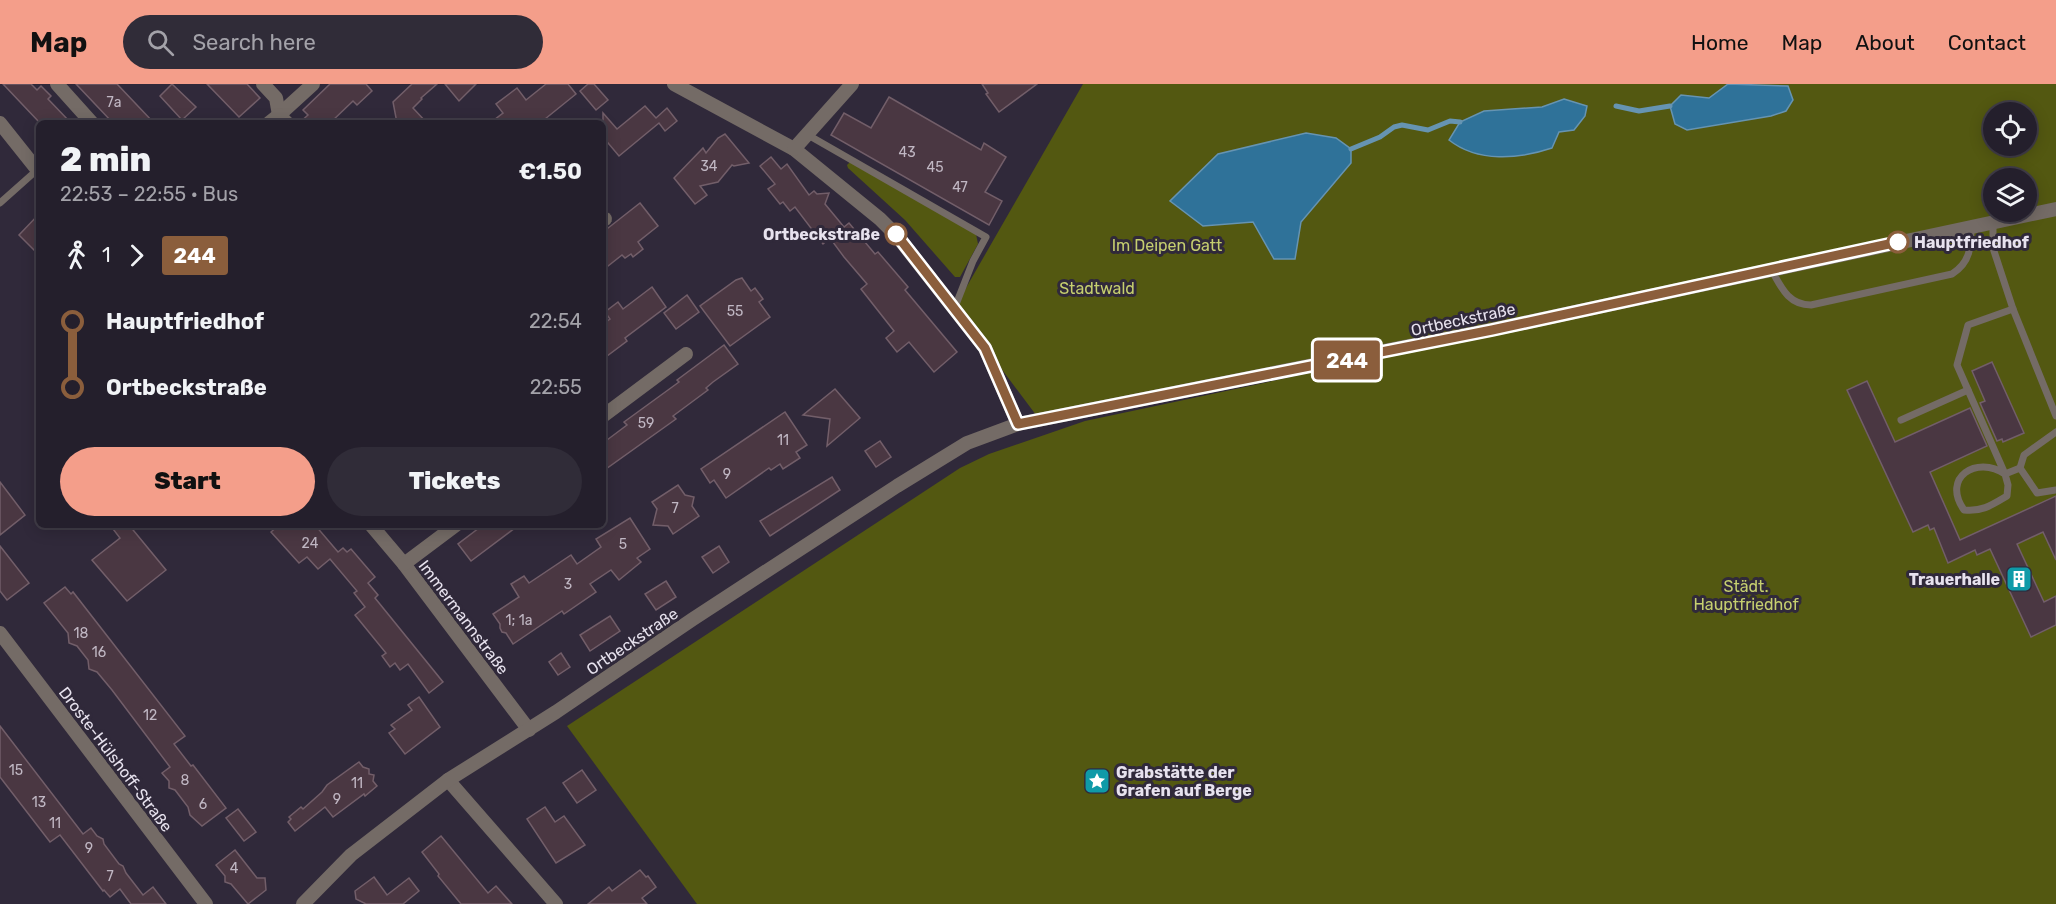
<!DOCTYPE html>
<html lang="en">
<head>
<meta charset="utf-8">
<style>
  body { margin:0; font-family:Rubik,sans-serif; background:#302c38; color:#f1f3f6; height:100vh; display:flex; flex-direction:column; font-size:22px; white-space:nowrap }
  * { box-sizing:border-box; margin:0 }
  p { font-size:20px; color:#a3a2a9 }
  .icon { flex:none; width:33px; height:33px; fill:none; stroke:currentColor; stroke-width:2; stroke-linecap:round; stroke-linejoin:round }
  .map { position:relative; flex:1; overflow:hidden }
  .details { position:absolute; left:36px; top:36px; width:570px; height:408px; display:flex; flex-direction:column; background:#241f2c; border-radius:9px; box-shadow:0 3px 15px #0003,0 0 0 2px #413d48 }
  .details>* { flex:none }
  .badge { padding:0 12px; border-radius:4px; font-size:21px; line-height:39px }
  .buttons { position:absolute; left:1983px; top:18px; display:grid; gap:12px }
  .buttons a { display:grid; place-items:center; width:54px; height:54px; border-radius:50%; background:#241f2c; box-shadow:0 3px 15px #0003,0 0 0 2px #413d48; font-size:30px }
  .map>.badge { position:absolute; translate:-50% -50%; box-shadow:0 0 0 3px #fff }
  .legs { display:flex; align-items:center; gap:9px; height:66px; padding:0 24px; font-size:20px }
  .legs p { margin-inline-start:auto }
  .overview { display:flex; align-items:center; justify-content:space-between; height:102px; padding:0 24px }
  h1 { font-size:33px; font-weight:800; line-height:45px }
  .button { display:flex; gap:12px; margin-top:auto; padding:12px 24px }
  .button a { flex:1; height:69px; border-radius:36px; background:#f49e8a; color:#111; font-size:24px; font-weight:800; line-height:69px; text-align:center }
  .button a+a { background:#302c38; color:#f1f3f6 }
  ul { padding:0 24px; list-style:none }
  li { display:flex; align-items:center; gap:21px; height:66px; font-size:22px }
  li i { display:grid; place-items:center; width:9px; height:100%; margin:0 8px; background:currentColor }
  li i::after { content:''; width:15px; height:15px; margin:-8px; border:4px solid; border-radius:50%; background:#241f2c }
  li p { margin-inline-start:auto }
  li:first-child i { background:linear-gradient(#0000 50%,currentColor 0) }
  li:last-child i { background:linear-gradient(currentColor 50%,#0000 0) }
  header { display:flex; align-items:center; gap:36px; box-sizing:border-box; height:84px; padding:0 30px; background:#f49e8a; color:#111 }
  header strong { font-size:28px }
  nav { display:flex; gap:33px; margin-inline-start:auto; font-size:21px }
  .search { width:420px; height:54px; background:#302c38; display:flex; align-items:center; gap:15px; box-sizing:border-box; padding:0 21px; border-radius:33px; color:#a3a2a9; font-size:22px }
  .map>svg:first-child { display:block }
  .green { fill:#535811; fill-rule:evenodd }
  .water { fill:#2f7299; stroke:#6694b2; stroke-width:1.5 }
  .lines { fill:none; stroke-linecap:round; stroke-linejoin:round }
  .stream { stroke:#6694b2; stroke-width:5 }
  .building { fill:#4a3742; stroke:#725e69; stroke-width:1.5 }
  .service { stroke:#746b66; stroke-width:7 }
  .minor { stroke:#746b66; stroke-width:14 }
  .line-1-casing { stroke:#fff; stroke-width:14 }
  .line-1 { stroke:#8b5e3c; stroke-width:9 }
  .stop-1-dot { fill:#fff; stroke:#8b5e3c; stroke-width:3 }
  .labels { text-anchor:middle; stroke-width:6; stroke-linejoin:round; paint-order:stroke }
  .number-label { font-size:14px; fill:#c0b7c3 }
  .stop-label { font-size:16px; font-weight:bold; fill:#e7e2ee; stroke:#30293a; text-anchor:end }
  .park-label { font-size:16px; fill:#c6cf6f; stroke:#30293a }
  .street-label { font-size:16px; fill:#e7e2ee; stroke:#30293a }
  .poi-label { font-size:16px; font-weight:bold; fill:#e7e2ee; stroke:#30293a; text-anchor:end }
</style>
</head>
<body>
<header>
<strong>Map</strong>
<div class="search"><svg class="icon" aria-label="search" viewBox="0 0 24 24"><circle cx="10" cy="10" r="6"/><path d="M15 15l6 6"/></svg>Search here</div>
<nav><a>Home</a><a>Map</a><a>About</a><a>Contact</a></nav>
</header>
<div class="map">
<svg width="2056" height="820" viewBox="0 0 2056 820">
  <rect width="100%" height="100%" fill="#30293a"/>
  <g class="green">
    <path d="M1083,0h973v121l-29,6 -1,-33h-32v34h30l-514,108 -474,95 -81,-108zM1994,28h32v34h-32z"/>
    <polygon points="850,78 976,150 978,160 960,193 955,193 905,136 848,84 847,81"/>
    <polygon points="2056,130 2056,820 697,820 567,642 960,384 989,370 1085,337"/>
  </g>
  <g class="water">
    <polygon points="1728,0 1788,2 1793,16 1786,27 1771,32 1687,46 1675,40 1670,22 1681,11 1709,14"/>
    <path d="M1564,15l23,7 -2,10 -11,14 -15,2 -7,16c-33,11 -74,15 -103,-8l11,-18 24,-11 58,-4z"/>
    <polygon points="1306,49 1336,54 1351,65 1351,79 1301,138 1295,175 1274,175 1253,138 1203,142 1170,117 1218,70"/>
  </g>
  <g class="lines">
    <g class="stream">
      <polyline points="1616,22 1639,27 1670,22"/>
      <polyline points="1351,65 1380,53 1394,43 1402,41 1428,46 1450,37 1460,38"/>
    </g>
  </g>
  <g class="building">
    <polygon points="3,0 31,0 37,6 41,2 51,12 48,15 71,39 40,39"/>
    <polygon points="76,0 117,0 154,39 113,39"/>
    <polygon points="172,0 196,23 182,36 160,12"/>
    <polygon points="207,0 247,0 260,14 239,33"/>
    <polygon points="330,0 366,0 372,7 357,21 353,17 330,39 299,39 308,31 303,26"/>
    <polygon points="412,0 437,0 421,14 422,15 413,24 427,39 397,39 393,18"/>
    <polygon points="445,0 476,0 459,17"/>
    <polygon points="546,0 568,0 576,10 540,39 490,39 503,29 496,20 517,4 526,16"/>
    <polygon points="588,0 594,0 608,16 596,26 580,7"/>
    <polygon points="982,0 1037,0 999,28 986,10 988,9"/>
    <polygon points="889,13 981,66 984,59 1006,73 985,108 1002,117 989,141 831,51 844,29 871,44"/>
    <polygon points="645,22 656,34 667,24 677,37 665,47 659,39 619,72 603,53 603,29 617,45"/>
    <polygon points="725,50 749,79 734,82 732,81 718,98 700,102 707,111 695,120 674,94 703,64 706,69 718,54"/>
    <polygon points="771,73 781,85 787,80 809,111 814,107 817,110 829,109 825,120 844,143 849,139 875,170 878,168 908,203 905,206 957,268 934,288 909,258 897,268 886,254 894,247 861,205 867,200 844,173 830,154 823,160 795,123 790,127 783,118 780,120 768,105 775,100 760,82"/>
    <polygon points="640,119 658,142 638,158 643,165 633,173 631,170 625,174 622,171 603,186 603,148"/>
    <polygon points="39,130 39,171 19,151"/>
    <polygon points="742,194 751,207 755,204 763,215 759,218 770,233 730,262 700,222 736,196"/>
    <polygon points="652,203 666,223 625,254 627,257 603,275 603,240 610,235 605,228 618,218 623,225"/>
    <polygon points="687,211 699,228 676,245 664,229"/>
    <polygon points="724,261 738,280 713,298 706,304 708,306 673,332 676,335 603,387 603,359 627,341 624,338 679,298 677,296"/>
    <polygon points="1992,278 2024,349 2003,358 2002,355 1997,357 1980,319 1985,317 1972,287"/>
    <polygon points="1867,297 1895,358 1970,324 1987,362 1930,388 1960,456 2056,412 2056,476 2043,448 2017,460 2044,518 2056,512 2056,541 2031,553 1990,465 1977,471 1975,466 1948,479 1934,444 1930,446 1928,441 1913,448 1847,306"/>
    <polygon points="835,305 860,334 827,362 830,335 803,331"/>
    <polygon points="785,328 807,361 796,368 800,374 783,385 780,380 771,386 769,384 726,414 714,396 710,399 701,385"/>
    <polygon points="880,357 891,373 876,383 865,367"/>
    <polygon points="832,393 840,406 770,452 760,437"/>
    <polygon points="0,398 25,431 0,451"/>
    <polygon points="678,401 685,411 694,413 692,422 699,432 673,450 668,442 653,441 657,425 652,418"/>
    <polygon points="630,434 650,465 637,474 641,478 619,496 611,486 590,500 596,508 564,530 562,527 513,560 506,549 502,548 500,544 500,540 493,530 519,513 511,500 524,492 529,499 571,471 577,480 601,463 596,455"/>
    <polygon points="110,441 129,441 166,486 127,517 92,476 120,454"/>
    <polygon points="279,441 315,441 338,468 343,464 347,468 351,465 375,493 368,499 378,511 375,514 443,598 429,609 408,580 400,586 395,579 390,583 382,572 386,569 355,531 365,523 354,509 357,507 330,475 318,485 307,473 299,479 271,448"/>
    <polygon points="483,441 519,441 471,477 458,460"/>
    <polygon points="0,462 29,499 7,516 0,507"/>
    <polygon points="719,462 729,478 713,489 702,473"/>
    <polygon points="666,497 676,513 656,526 645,510"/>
    <polygon points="65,503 71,510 73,508 185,652 174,660 191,682 193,681 226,724 202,742 190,731 188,723 175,706 169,704 169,697 162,689 170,683 112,606 97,588 89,585 88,576 77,562 69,559 68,549 44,519"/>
    <polygon points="610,532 620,547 590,567 580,551"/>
    <polygon points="561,569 570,583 558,591 549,578"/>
    <polygon points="419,613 440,643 405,670 389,649 395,645 391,641 412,626 408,621"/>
    <polygon points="0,642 83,750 91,744 97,752 103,755 104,760 119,780 123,782 126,789 143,811 153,803 166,820 131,820 120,805 110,813 104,806 103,807 60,751 50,758 0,693"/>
    <polygon points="359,678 363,683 369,685 369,690 374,691 373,697 377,702 365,712 364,710 333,733 325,723 295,747 288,738 291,735 289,733 301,723 303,725 322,708 327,701"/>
    <polygon points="582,686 596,706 577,719 563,699"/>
    <polygon points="545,723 555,738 564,732 585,761 556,779 527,735"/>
    <polygon points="238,725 256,748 244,757 226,734"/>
    <polygon points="441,752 488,809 496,802 512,820 461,820 438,792 439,790 422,768"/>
    <polygon points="235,766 257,794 265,794 266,806 248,820 231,800 225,798 225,792 216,781"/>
    <polygon points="640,786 646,793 648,792 656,803 642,814 647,820 588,820 609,803 612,807"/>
    <polygon points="374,793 387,811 409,794 419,807 403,820 366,820 356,815 355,807"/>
  </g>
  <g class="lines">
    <g class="service">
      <polyline points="808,51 986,153 973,177 955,223"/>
      <polyline points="0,119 37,86"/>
      <polyline points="1993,138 1993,164 2013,225 2056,332"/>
      <path d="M1771,185c10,18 17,36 40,36l141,-31c19,-12 19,-28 19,-48"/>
      <path d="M1968,306l37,84 3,11 -1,11c-15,9 -25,16 -43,14 -23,-33 13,-55 41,-36l15,-6"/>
      <polyline points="1901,336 1968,306 1957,281 1968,241 2013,225"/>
      <polyline points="2056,348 2024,371 2020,384 2037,409 2056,406"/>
    </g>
    <g class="minor">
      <polyline points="57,0 92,39"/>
      <polyline points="263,0 276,14 279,31"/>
      <polyline points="674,0 794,65 880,135 897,152 985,264 1018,340"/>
      <polyline points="279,31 313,0"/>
      <polyline points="0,39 39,88"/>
      <polyline points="269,39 279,31 287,39"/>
      <polyline points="794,65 852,0"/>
      <polyline points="603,136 605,135"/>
      <polyline points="603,332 686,270"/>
      <polyline points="371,441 404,480 529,646"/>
      <polyline points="404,480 456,441"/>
      <polyline points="0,549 206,820"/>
      <polyline points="448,696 556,820"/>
      <polyline points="303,820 351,771 448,696 556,628 693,535 897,402 967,359 1018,340 1514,241 2056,125"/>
    </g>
  </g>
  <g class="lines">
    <g class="line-1-casing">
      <polyline id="line-1" points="896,150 985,264 1018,340 1492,246 1898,158"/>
    </g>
    <use href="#line-1" class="line-1"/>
  </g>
  <defs>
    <g id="building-square" transform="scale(1.35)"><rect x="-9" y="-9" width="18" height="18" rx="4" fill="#0f9aa8" stroke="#30293a"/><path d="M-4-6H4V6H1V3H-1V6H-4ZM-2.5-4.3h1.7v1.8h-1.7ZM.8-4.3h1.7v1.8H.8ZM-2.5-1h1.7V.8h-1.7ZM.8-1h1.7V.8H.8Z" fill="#fff"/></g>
    <g id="sight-square" transform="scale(1.35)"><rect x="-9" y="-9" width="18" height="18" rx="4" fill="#0f9aa8" stroke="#30293a"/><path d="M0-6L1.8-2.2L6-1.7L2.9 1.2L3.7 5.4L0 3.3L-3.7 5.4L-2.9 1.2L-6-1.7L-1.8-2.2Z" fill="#fff"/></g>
  </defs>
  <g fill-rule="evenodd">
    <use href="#building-square" x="2019" y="495"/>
    <use href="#sight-square" x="1097" y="697"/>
  </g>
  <g class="stop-1-dot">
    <circle cx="896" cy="150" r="10"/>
    <circle cx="1898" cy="158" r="10"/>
  </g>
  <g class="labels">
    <g class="number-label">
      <text x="114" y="23">7a</text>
      <text x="907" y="73">43</text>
      <text x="709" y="87">34</text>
      <text x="935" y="88">45</text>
      <text x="960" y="108">47</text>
      <text x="735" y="232">55</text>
      <text x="646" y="344">59</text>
      <text x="783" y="361">11</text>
      <text x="727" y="395">9</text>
      <text x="675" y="429">7</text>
      <text x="310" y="464">24</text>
      <text x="623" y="465">5</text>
      <text x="568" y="505">3</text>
      <text x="519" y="541">1; 1a</text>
      <text x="81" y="554">18</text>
      <text x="99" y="573">16</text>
      <text x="150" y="636">12</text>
      <text x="16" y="691">15</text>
      <text x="185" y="701">8</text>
      <text x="357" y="704">11</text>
      <text x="337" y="720">9</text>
      <text x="39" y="723">13</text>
      <text x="203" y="725">6</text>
      <text x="55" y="744">11</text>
      <text x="89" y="769">9</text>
      <text x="234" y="789">4</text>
      <text x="110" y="797">7</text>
    </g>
    <g class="stop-label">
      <text x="880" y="156">Ortbeckstraße</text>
      <text x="1914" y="164" text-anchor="start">Hauptfriedhof</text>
    </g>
    <g class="park-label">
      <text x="1167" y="167">Im Deipen Gatt</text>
      <text x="1097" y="210">Stadtwald</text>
      <text x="1746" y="508">Städt.<tspan x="1746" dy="18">Hauptfriedhof</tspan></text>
    </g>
    <g class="street-label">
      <text transform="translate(1463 235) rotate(-12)" y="6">Ortbeckstraße</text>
      <text transform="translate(464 533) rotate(53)" y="6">Immermannstraße</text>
      <text transform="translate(632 557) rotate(-34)" y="6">Ortbeckstraße</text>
      <text transform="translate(116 675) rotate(53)" y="6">Droste-Hülshoff-Straße</text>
    </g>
    <g class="poi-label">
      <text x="2000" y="501">Trauerhalle</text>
      <text x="1116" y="694" text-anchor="start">Grabstätte der<tspan x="1116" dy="18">Grafen auf Berge</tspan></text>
    </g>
  </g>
</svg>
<div class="buttons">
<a><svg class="icon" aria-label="locate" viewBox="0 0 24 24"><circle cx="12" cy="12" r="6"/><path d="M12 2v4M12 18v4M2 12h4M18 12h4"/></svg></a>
<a><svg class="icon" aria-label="layers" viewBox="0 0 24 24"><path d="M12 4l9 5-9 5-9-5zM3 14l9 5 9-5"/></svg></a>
</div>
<b class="badge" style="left:1347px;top:276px;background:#8b5e3c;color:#fff">244</b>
<section class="details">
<div class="overview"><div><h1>2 min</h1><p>22:53 – 22:55 · Bus</p></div><b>€1.50</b></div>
<div class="legs"><svg class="icon" aria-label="walk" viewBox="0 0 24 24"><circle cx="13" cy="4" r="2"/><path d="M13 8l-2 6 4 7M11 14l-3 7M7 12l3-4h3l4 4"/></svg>1<svg class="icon" aria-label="forward" viewBox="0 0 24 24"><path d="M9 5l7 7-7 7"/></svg><b class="badge" style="background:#8b5e3c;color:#fff">244</b></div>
<ul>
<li><i style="color:#8b5e3c"></i><b>Hauptfriedhof</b><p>22:54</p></li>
<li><i style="color:#8b5e3c"></i><b>Ortbeckstraße</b><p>22:55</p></li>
</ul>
<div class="button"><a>Start</a><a>Tickets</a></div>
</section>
</div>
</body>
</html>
